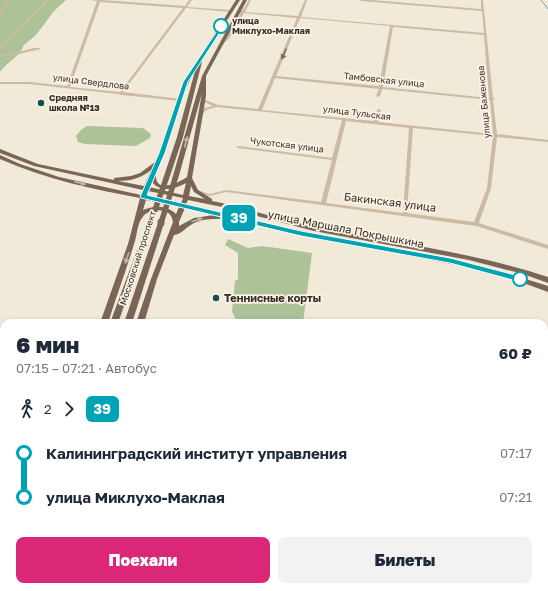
<!DOCTYPE html>
<html lang="ru">
<head>
<meta charset="utf-8">
<style>
  body { margin:0; font-family:"Golos Text",sans-serif; background:#f2f2f3; color:#1f2937; height:100vh; display:flex; flex-direction:column; font-size:15px; white-space:nowrap }
  * { box-sizing:border-box; margin:0 }
  p { font-size:13px; color:#747a83 }
  .icon { flex:none; width:22px; height:22px; fill:none; stroke:currentColor; stroke-width:2; stroke-linecap:round; stroke-linejoin:round }
  .map { position:relative; flex:1; overflow:hidden }
  .side { position:absolute; left:0px; top:319px; width:548px; height:272px; display:flex; flex-direction:column; background:#fff; border-radius:12px 12px 0 0; box-shadow:0 2px 6px #0003 }
  .side>* { flex:none }
  .badge { padding:0 8px; border-radius:6px; font-size:14px; line-height:26px }
  .map>.badge { position:absolute; translate:-50% -50%; box-shadow:0 0 0 2px #fff }
  .legs { display:flex; align-items:center; gap:6px; height:44px; padding:0 16px; font-size:13px }
  .legs p { margin-inline-start:auto }
  .headline { display:flex; align-items:center; justify-content:space-between; height:68px; padding:0 16px }
  h1 { font-size:22px; font-weight:800; line-height:30px }
  .primary-button { display:flex; gap:8px; margin-top:auto; padding:8px 16px }
  .primary-button a { flex:1; height:46px; border-radius:8px; background:#db2777; color:#fff; font-size:16px; font-weight:800; line-height:46px; text-align:center }
  .primary-button a+a { background:#f2f2f3; color:#1f2937 }
  ul { padding:0 16px; list-style:none }
  li { display:flex; align-items:center; gap:14px; height:44px; font-size:15px }
  li i { display:grid; place-items:center; width:6px; height:100%; margin:0 5px; background:currentColor }
  li i::after { content:''; width:10px; height:10px; margin:-5px; border:3px solid; border-radius:50%; background:#fff }
  li p { margin-inline-start:auto }
  li:first-child i { background:linear-gradient(#0000 50%,currentColor 0) }
  li:last-child i { background:linear-gradient(currentColor 50%,#0000 0) }
  .map>svg:first-child { display:block }
  .green { fill:#aec298 }
  .lines { fill:none; stroke-linecap:round; stroke-linejoin:round }
  .stream { stroke:#76a7b1; stroke-width:1 }
  .minor { fill:#cbbba4; fill-rule:evenodd }
  .major { fill:#796656; fill-rule:evenodd }
  .major-bridge-far1 { stroke:#796656; stroke-width:5.5 }
  .major-bridge { stroke:#796656; stroke-width:7 }
  .oneway { fill:#796d5f }
  .oneway2 { fill:#c0b4a5 }
  .line-1 { fill:#00a3b4; stroke:#fff }
  .stop-1-dot { fill:#fff; stroke:#00a3b4; stroke-width:2 }
  .poi-dot { fill:#194c59; stroke:#faf3e5; stroke-width:1.5 }
  .labels { text-anchor:middle; stroke-width:3.5; stroke-linejoin:round; paint-order:stroke }
  .far-stop-label { font-size:9px; font-weight:bold; fill:#362d26; stroke:#faf3e5; text-anchor:start }
  .far-street-label { font-size:9px; fill:#362d26; stroke:#faf3e5 }
  .far-poi-label { font-size:9px; font-weight:bold; fill:#362d26; stroke:#faf3e5; text-anchor:start }
  .street-label { font-size:11px; fill:#362d26; stroke:#faf3e5 }
  .poi-label { font-size:11px; font-weight:bold; fill:#362d26; stroke:#faf3e5; text-anchor:start }
</style>
</head>
<body>
<div class="map">
<svg width="548" height="591" viewBox="0 0 548 591">
  <rect width="100%" height="100%" fill="#f2ead8"/>
  <g class="green">
    <path d="M0,0h66l-12,11 -18,24 -12,10c-5,12 -16,16 -24,27z"/>
    <polygon points="87,126 143,128 151,134 150,138 136,146 85,144 78,142 76,136 81,130"/>
    <polygon points="228,239 248,248 262,246 312,253 303,323 232,323 236,319 232,312 235,281 238,279 238,253 225,245"/>
  </g>
  <g class="lines">
    <polyline class="stream" points="541,0 548,9"/>
    <g class="minor">
      <polygon points="9,0 12,0 0,14 0,11"/>
      <polygon points="46,0 49,0 0,51 0,48"/>
      <path d="M90,0h12l83,6 4,-6h3l-5,7 44,3 2,1 -2,1 -45,-4 -63,84 57,7 2,1 -1,1 -59,-6h-2l-2,-1 -89,-10h-29v-2h29l38,4 30,-85zM100,2l83,6 -63,84 -50,-5z"/>
      <path d="M249,0h2l-6,12 53,4 7,-16h2l-6,17 183,16 -2,-22 -121,-10 -1,-1h12l109,9v-9h2l10,98 2,1 -2,1 4,34 51,6v2l-51,-5 -6,51 -12,35 69,22v4l-72,-23 -250,-34 -16,4 -15,-4v-2h2l13,4 16,-4 95,12 11,-42 -94,-12 -2,-1 2,-1 94,12 10,-38 -125,-13 -11,3 -4,5 -3,-1 5,-6 9,-2 -11,-5 -1,-1 2,-1 15,6 40,4 39,-91 -53,-5c-6,9 -14,30 -24,32v-2l6,-5 15,-25 -4,-1 5,-1zM300,18l90,8 -11,60 -103,-10zM393,27l91,8 5,63 -106,-11zM275,78l104,11 -3,7 2,1 2,-1 2,-7 108,11 3,34 -115,-12 3,-12 -2,-1 -2,1 -3,11 -112,-11zM346,121l63,7 -6,85 -77,-10zM413,128l80,8 -6,52 -13,34 -67,-9z"/>
      <polygon points="34,48 39,48 41,49 10,56 0,57 0,55 10,54"/>
      <rect x="0" y="501" width="4" height="8"/>
      <polygon points="4,558 4,573 3,576 0,577 0,562 1,559"/>
      <polygon points="53,587 61,587 60,591 52,591"/>
      <polygon points="281,587 317,587 320,588 321,591 285,591 282,590"/>
    </g>
    <g class="major">
      <path d="M236,0h4l-39,61 1,1 -19,75 -14,42 -3,2 -3,-2 14,-42 18,-66c-15,24 -20,54 -30,81 -3,8 -10,17 -9,26 2,15 24,4 31,-1l15,-84 -24,86 -3,2 -3,-2 30,-103 41,-76h4l-41,76v20l-14,82 6,12 14,9v2c35,7 69,19 104,26 77,16 157,25 232,50v6l-25,-9 -54,-14 -155,-29 -87,-23 -39,-8 -2,4c44,10 87,22 131,30 78,15 156,27 231,52v6l-30,-11 -56,-15 -166,-32 -73,-17 -3,2c-9,0 -18,0 -26,4 -7,3 -13,12 -20,12l-17,44 -13,44h-8l15,-44 22,-57c-1,-6 -3,-9 -9,-11 -8,-2 -18,0 -22,7 -5,6 -5,18 -8,26 -8,27 -18,53 -26,79h-8l28,-79 12,-46c-48,-9 -95,-19 -140,-39v-4l20,9 39,13 82,18 2,-5 -109,-24 -34,-13v-4l38,15 76,16v-2l17,-2 9,-3 15,-11 4,-9 25,-71zM151,170l-7,16 -26,-5c12,0 24,-3 33,-11zM152,182c9,11 23,7 34,1l-3,12 -34,-8zM191,186l3,6 11,7 -16,-3zM148,191l35,7 -2,5 -34,-7zM146,200l33,7 -3,7c-9,-9 -22,-9 -33,-4zM185,208l29,7 -20,3 -15,8v-4z"/>
      <polygon points="151,219 154,221 118,323 110,323 148,221"/>
      <polygon points="161,221 164,223 132,323 124,323 158,223"/>
      <polygon points="8,587 18,587 17,591 7,591"/>
      <polygon points="33,587 43,587 41,591 31,591"/>
    </g>
    <g class="major-bridge-far1">
      <polyline points="151,221 166,179"/>
      <polyline points="161,223 175,179"/>
    </g>
    <polyline class="major-bridge" points="161,223 161,222"/>
  </g>
  <defs><path id="oneway-solid" d="M-6-.8H1V-3.2L6.5 0L1 3.2V.8H-6Z"/></defs>
  <use class="oneway" href="#oneway-solid" transform="translate(284 54) rotate(113)"/>
  <g class="oneway2">
    <use href="#oneway-solid" transform="translate(186 142) rotate(-75)"/>
    <use href="#oneway-solid" transform="translate(80 183) rotate(14)"/>
    <use href="#oneway-solid" transform="translate(197 220) rotate(-17)"/>
    <use href="#oneway-solid" transform="translate(127 258) rotate(108)"/>
  </g>
  <polygon class="line-1" points="221,25 224,26 188,82 165,153 147,195 301,231 450,258 523,277 523,281 520,282 450,263 301,236 141,198 140,197 159,153 183,82"/>
  <g class="stop-1-dot">
    <circle cx="221" cy="26" r="7"/>
    <circle cx="520" cy="279" r="7"/>
  </g>
  <g class="poi-dot">
    <circle cx="41" cy="103" r="4"/>
    <circle cx="216" cy="298" r="4"/>
  </g>
  <g class="labels">
    <g class="far-stop-label">
      <text x="232" y="24">улица<tspan x="232" dy="10">Миклухо-Маклая</tspan></text>
    </g>
    <g class="far-street-label">
      <text transform="translate(384 80) rotate(6)" y="3">Тамбовская улица</text>
      <text transform="translate(91 82) rotate(7)" y="3">улица Свердлова</text>
      <text transform="translate(484 102) rotate(-95)" y="3">улица Баженова</text>
      <text transform="translate(357 113) rotate(7)" y="3">улица Тульская</text>
      <text transform="translate(287 145) rotate(7)" y="3">Чукотская улица</text>
      <text transform="translate(138 258) rotate(-72)" y="3">Московский проспект</text>
    </g>
    <g class="far-poi-label">
      <text x="49" y="101">Средняя<tspan x="49" dy="10">школа №13</tspan></text>
    </g>
    <g class="street-label">
      <text transform="translate(390 202) rotate(7)" y="4">Бакинская улица</text>
      <text transform="translate(346 229) rotate(11)" y="4">улица Маршала Покрышкина</text>
    </g>
    <g class="poi-label">
      <text x="224" y="302">Теннисные корты</text>
    </g>
  </g>
</svg>
<b class="badge" style="left:239px;top:218px;background:#00a3b4;color:#fff">39</b>
<section class="side">
<div class="headline"><div><h1>6 мин</h1><p>07:15 – 07:21 · Автобус</p></div><b>60 ₽</b></div>
<div class="legs"><svg class="icon" aria-label="walk" viewBox="0 0 24 24"><circle cx="13" cy="4" r="2"/><path d="M13 8l-2 6 4 7M11 14l-3 7M7 12l3-4h3l4 4"/></svg>2<svg class="icon" aria-label="forward" viewBox="0 0 24 24"><path d="M9 5l7 7-7 7"/></svg><b class="badge" style="background:#00a3b4;color:#fff">39</b></div>
<ul>
<li><i style="color:#00a3b4"></i><b>Калининградский институт управления</b><p>07:17</p></li>
<li><i style="color:#00a3b4"></i><b>улица Миклухо-Маклая</b><p>07:21</p></li>
</ul>
<div class="primary-button"><a>Поехали</a><a>Билеты</a></div>
</section>
</div>
</body>
</html>
